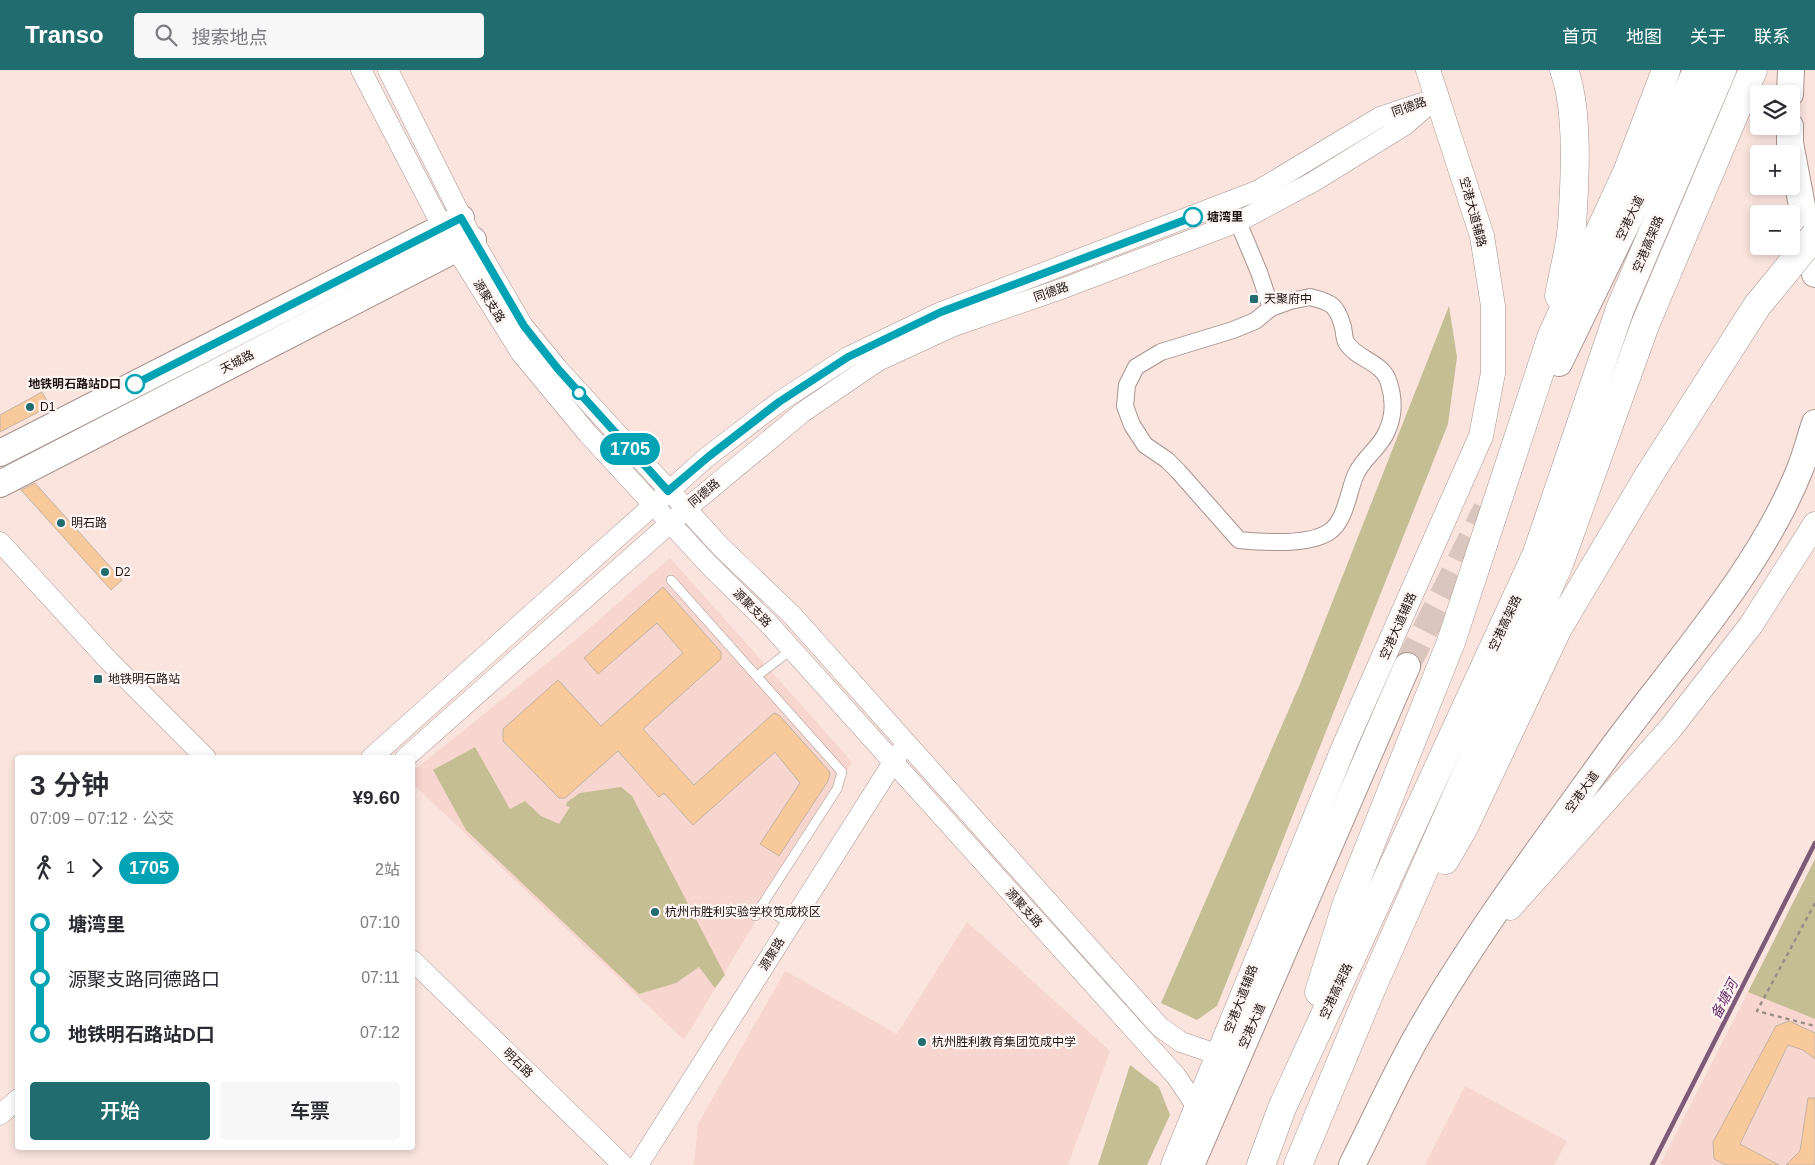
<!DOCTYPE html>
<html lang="zh">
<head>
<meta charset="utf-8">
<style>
  body { margin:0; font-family:Helvetica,"Noto Sans SC",sans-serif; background:#f7f7f7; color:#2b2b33; height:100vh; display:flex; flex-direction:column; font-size:19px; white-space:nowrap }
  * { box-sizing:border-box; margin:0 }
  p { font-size:16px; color:#7c7c81 }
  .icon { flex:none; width:28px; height:28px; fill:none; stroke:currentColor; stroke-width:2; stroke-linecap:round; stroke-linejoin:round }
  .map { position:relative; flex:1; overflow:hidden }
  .drawer { position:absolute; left:15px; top:685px; width:400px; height:395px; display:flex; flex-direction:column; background:#fff; border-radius:5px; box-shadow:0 2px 8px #0003 }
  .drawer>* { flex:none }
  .badge { padding:0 10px; border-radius:16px; font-size:18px; line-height:32px }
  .fabs { position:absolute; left:1750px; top:15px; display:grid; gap:10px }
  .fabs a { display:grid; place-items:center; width:50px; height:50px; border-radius:5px; background:#fff; box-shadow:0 2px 8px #0003; font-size:25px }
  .map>.badge { position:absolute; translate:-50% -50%; box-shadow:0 0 0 2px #fff }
  .legs { display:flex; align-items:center; gap:8px; height:55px; padding:0 15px; font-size:16px }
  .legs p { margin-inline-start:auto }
  .headline { display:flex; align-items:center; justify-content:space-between; height:85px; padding:0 15px }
  h1 { font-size:28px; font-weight:600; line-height:38px }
  .button { display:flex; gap:10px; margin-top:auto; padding:10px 15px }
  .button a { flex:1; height:58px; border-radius:5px; background:#206c6f; color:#fff; font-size:20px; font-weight:600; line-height:58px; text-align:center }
  .button a+a { background:#f7f7f7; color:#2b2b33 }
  ul { padding:0 15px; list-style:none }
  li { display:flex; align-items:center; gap:18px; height:55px; font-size:19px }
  li i { display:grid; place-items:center; width:8px; height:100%; margin:0 6px; background:currentColor }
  li i::after { content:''; width:12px; height:12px; margin:-6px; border:4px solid; border-radius:50%; background:#fff }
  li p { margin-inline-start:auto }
  li:first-child i { background:linear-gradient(#0000 50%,currentColor 0) }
  li:last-child i { background:linear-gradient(currentColor 50%,#0000 0) }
  header { display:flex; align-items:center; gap:30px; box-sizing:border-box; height:70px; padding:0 25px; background:#206c6f; color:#fff }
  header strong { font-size:24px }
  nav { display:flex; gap:28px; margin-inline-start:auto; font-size:18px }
  .search { width:350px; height:45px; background:#f7f7f7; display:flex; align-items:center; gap:12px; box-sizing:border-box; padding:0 18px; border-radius:5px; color:#7c7c81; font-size:19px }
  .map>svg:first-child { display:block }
  .built { fill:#f6d6ce }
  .green { fill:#c5be95 }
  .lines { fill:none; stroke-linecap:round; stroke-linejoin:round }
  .stream { stroke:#7d5b78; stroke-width:4.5 }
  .building { fill:#f8c99b; stroke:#c2b3a4 }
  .primary-tunnel { stroke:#dac5bf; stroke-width:26; stroke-dasharray:26 13; stroke-linecap:butt }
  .service-casing { stroke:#a9938e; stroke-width:10 }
  .minor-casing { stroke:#a9938e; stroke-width:18 }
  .tertiary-casing { stroke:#a9938e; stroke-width:21 }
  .secondary-casing { stroke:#a9938e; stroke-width:25 }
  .primary-casing { stroke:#a9938e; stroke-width:28 }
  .trunk-casing { stroke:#a9938e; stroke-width:29 }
  .service { stroke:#fff; stroke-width:9 }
  .minor { stroke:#fff; stroke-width:16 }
  .tertiary { stroke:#fff; stroke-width:20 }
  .secondary { stroke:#fff; stroke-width:24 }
  .primary { stroke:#fff; stroke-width:26 }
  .trunk { stroke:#fff; stroke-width:28 }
  .trunk-bridge-casing { stroke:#a9938e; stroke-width:29; stroke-linecap:butt }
  .path-bridge { stroke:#9c8b87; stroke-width:2.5; stroke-dasharray:4 4; stroke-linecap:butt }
  .trunk-bridge { stroke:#fff; stroke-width:28 }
  .line-1-casing { stroke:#fff; stroke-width:11 }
  .line-1 { stroke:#00a3b4; stroke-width:8 }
  .stop-1-dot { fill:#fff; stroke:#00a3b4; stroke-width:2.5 }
  .poi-dot { fill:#206c6f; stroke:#fef4f2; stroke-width:2 }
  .labels { text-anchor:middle; stroke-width:4.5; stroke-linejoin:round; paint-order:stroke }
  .street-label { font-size:12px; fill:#1c1412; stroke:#fef4f2 }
  .stop-label { font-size:12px; font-weight:bold; fill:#1c1412; stroke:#fef4f2; text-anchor:start }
  .poi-label { font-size:12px; fill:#1c1412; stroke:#fef4f2; text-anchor:start }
  .water-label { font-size:14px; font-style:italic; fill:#6a3269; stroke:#fef4f2 }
</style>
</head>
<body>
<header>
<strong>Transo</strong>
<div class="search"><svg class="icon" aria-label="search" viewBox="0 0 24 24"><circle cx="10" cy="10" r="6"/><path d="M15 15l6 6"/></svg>搜索地点</div>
<nav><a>首页</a><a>地图</a><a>关于</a><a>联系</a></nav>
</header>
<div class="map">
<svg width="1815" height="1095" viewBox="0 0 1815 1095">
  <rect width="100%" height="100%" fill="#fbe4de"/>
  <g class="built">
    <polygon points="670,488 852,692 684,970 413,714 412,702 578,568"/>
    <polygon points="1815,789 1815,1095 1660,1095 1748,922"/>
    <polygon points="967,852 1110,981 1068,1095 694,1095 698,1054 785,901 897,964"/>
    <polygon points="1465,1016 1567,1071 1554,1095 1425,1095"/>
  </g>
  <g class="green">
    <polygon points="1449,236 1457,287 1448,354 1217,936 1197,950 1161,933 1300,614"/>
    <polygon points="475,677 510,739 525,731 541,746 559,754 570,737 566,736 567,732 580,723 621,717 632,726 725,905 715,918 699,897 676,913 639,924 466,760 433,700"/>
    <polygon points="1815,789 1815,949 1748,922"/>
    <polygon points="1130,995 1159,1017 1170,1045 1147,1095 1098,1095"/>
  </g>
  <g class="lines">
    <polyline class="stream" points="1652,1095 1815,773"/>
  </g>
  <g class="building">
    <polygon points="42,322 50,336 0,362 0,345"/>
    <polygon points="35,413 122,510 111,520 21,420"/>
    <polygon points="663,517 721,582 721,589 643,659 694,715 774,643 779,645 829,701 830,705 828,711 779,786 760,774 800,713 775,682 693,755 664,723 659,727 618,681 565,728 559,728 503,671 503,659 558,610 601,656 683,583 657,553 598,604 584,588"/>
    <polygon points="1789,951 1815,963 1815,989 1803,980 1788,975 1740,1074 1779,1095 1726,1095 1714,1089 1713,1072 1776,956"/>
    <polygon points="1808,1028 1815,1028 1815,1095 1786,1095 1800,1081"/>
  </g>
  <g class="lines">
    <polyline class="primary-tunnel" points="1407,596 1486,439"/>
    <g class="service-casing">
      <g id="service">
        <polyline points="671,510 842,702 837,719 755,846"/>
        <polyline points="757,606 791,580"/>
        <polyline points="761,836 791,854"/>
      </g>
    </g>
    <g class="minor-casing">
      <g id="minor">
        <polyline points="1238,152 1259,202 1271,238"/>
        <path d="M1310,227c21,5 27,8 33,30 1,5 1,11 3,15 10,18 37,19 43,41 5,16 5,33 -2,48 -6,16 -24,27 -31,43 -8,17 -10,47 -27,58 -22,14 -65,10 -90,8l-61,-69 -11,-11 -22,-15 -13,-20 -7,-19 2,-21 9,-18 25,-15 72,-22 22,-9 16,-13 19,-7z"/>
      </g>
    </g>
    <g class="tertiary-casing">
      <g id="tertiary">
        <polyline points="361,0 443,158 521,283 588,364 709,495 768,553 1176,1006 1197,1037"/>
        <polyline points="388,0 473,170 523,256 558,299 722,478 792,545 1160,957 1181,972 1219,985"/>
        <polyline points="0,472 109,591 206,688"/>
        <polyline points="371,688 707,387 779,332 848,287 941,242 1259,120 1380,47 1437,28"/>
        <polyline points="405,688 686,439 803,342 878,291 954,256 1064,218 1238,152 1313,112 1405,55 1428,35"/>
        <polyline points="412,890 623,1095"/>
        <polyline points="0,1045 18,1029"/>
        <polyline points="638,1095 899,683"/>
      </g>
    </g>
    <g class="secondary-casing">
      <g id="secondary">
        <polyline points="1510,838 1670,659 1751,555 1815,454"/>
        <polyline points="1173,1095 1345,674 1481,366 1493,303 1493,236 1482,166 1428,0"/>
      </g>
    </g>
    <g class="primary-casing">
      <g id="primary">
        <polyline points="1790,24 1791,0"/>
        <polyline points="1790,56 1790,73 1815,204"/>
        <polyline points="1559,293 1641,124 1696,0"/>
        <polyline points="0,383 461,148"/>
        <polyline points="0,414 473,170"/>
        <polyline points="1191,1095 1407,596"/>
        <path d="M1352,1095c23,-45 43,-91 68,-134 56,-98 125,-189 191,-281 64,-87 149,-180 189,-281 6,-15 10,-31 15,-46"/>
      </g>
    </g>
    <g class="trunk-casing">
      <g id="trunk">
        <path d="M1559,226c4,-23 11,-47 13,-71 3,-44 7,-114 -8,-155"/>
        <polyline points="1445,790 1464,757 1558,558 1649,405"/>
        <polyline points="1319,922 1347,833 1451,572 1552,265 1628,100 1666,0"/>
        <polyline points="1261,1095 1282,1038 1537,483 1620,239 1722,0"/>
        <polyline points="1298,1095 1370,922 1559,494 1645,255 1753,0"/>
      </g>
    </g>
    <use href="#service" class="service"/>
    <use href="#minor" class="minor"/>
    <use href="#tertiary" class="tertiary"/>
    <use href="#secondary" class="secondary"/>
    <use href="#primary" class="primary"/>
    <use href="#trunk" class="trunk"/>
    <g class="trunk-bridge-casing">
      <polyline id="trunk-bridge" points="1649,405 1757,236 1815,165"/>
    </g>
    <polyline class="path-bridge" points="1815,833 1757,941 1815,956"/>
    <use href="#trunk-bridge" class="trunk-bridge"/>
  </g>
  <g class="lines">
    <g class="line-1-casing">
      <polyline id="line-1" points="135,314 461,148 524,256 558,299 668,421 708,387 779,332 848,287 941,242 1193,147"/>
    </g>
    <use href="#line-1" class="line-1"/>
  </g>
  <g class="stop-1-dot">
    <circle cx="1193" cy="147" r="9"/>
    <circle cx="135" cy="314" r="9"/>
    <circle cx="579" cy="323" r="6"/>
  </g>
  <g class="poi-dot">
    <rect x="1249" y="224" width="10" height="10" rx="2.5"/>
    <circle cx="30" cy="337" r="5"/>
    <circle cx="61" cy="453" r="5"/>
    <circle cx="105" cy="502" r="5"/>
    <rect x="93" y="604" width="10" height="10" rx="2.5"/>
    <circle cx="655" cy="842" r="5"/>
    <circle cx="922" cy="972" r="5"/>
  </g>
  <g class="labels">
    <g class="street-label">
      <text transform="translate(1409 37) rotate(-19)" y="4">同德路</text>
      <text transform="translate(1473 142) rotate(75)" y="4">空港大道辅路</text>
      <text transform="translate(1630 148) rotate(-64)" y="4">空港大道</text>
      <text transform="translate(1648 174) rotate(-67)" y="4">空港高架路</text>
      <text transform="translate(1051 222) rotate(-19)" y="4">同德路</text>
      <text transform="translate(489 231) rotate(58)" y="4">源聚支路</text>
      <text transform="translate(237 292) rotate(-27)" y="4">天城路</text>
      <text transform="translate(704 423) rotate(-40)" y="4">同德路</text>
      <text transform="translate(752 538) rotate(45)" y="4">源聚支路</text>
      <text transform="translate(1505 553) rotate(-65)" y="4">空港高架路</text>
      <text transform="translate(1398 556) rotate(-66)" y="4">空港大道辅路</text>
      <text transform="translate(1582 722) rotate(-54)" y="4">空港大道</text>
      <text transform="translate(1024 838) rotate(48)" y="4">源聚支路</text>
      <text transform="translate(772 884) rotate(-58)" y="4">源聚路</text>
      <text transform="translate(1336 921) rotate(-65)" y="4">空港高架路</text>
      <text transform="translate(1241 929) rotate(-69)" y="4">空港大道辅路</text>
      <text transform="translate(1252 956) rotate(-66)" y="4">空港大道</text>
      <text transform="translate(518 993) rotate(44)" y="4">明石路</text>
    </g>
    <g class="stop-label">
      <text x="1207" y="151">塘湾里</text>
      <text x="121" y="318" text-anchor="end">地铁明石路站D口</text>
    </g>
    <g class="poi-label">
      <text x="1264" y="233">天聚府中</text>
      <text x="40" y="341">D1</text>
      <text x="71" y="457">明石路</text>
      <text x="115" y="506">D2</text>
      <text x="108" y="613">地铁明石路站</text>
      <text x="665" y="846">杭州市胜利实验学校笕成校区</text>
      <text x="932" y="976">杭州胜利教育集团笕成中学</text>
    </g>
    <g class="water-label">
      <text transform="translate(1724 929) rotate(-63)" y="5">备塘河</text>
    </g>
  </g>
</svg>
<div class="fabs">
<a><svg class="icon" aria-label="layers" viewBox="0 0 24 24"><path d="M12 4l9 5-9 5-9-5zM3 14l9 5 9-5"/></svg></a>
<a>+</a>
<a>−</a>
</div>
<b class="badge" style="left:630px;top:379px;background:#00a3b4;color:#fff">1705</b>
<section class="drawer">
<div class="headline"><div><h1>3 分钟</h1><p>07:09 – 07:12 · 公交</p></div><b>¥9.60</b></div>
<div class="legs"><svg class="icon" aria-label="walk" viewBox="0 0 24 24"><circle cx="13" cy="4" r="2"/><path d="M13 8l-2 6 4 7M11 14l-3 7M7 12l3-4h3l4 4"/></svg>1<svg class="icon" aria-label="forward" viewBox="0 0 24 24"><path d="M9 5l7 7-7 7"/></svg><b class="badge" style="background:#00a3b4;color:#fff">1705</b><p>2站</p></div>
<ul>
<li><i style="color:#00a3b4"></i><b>塘湾里</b><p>07:10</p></li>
<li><i style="color:#00a3b4"></i><span>源聚支路同德路口</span><p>07:11</p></li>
<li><i style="color:#00a3b4"></i><b>地铁明石路站D口</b><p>07:12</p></li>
</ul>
<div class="button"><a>开始</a><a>车票</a></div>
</section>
</div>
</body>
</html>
